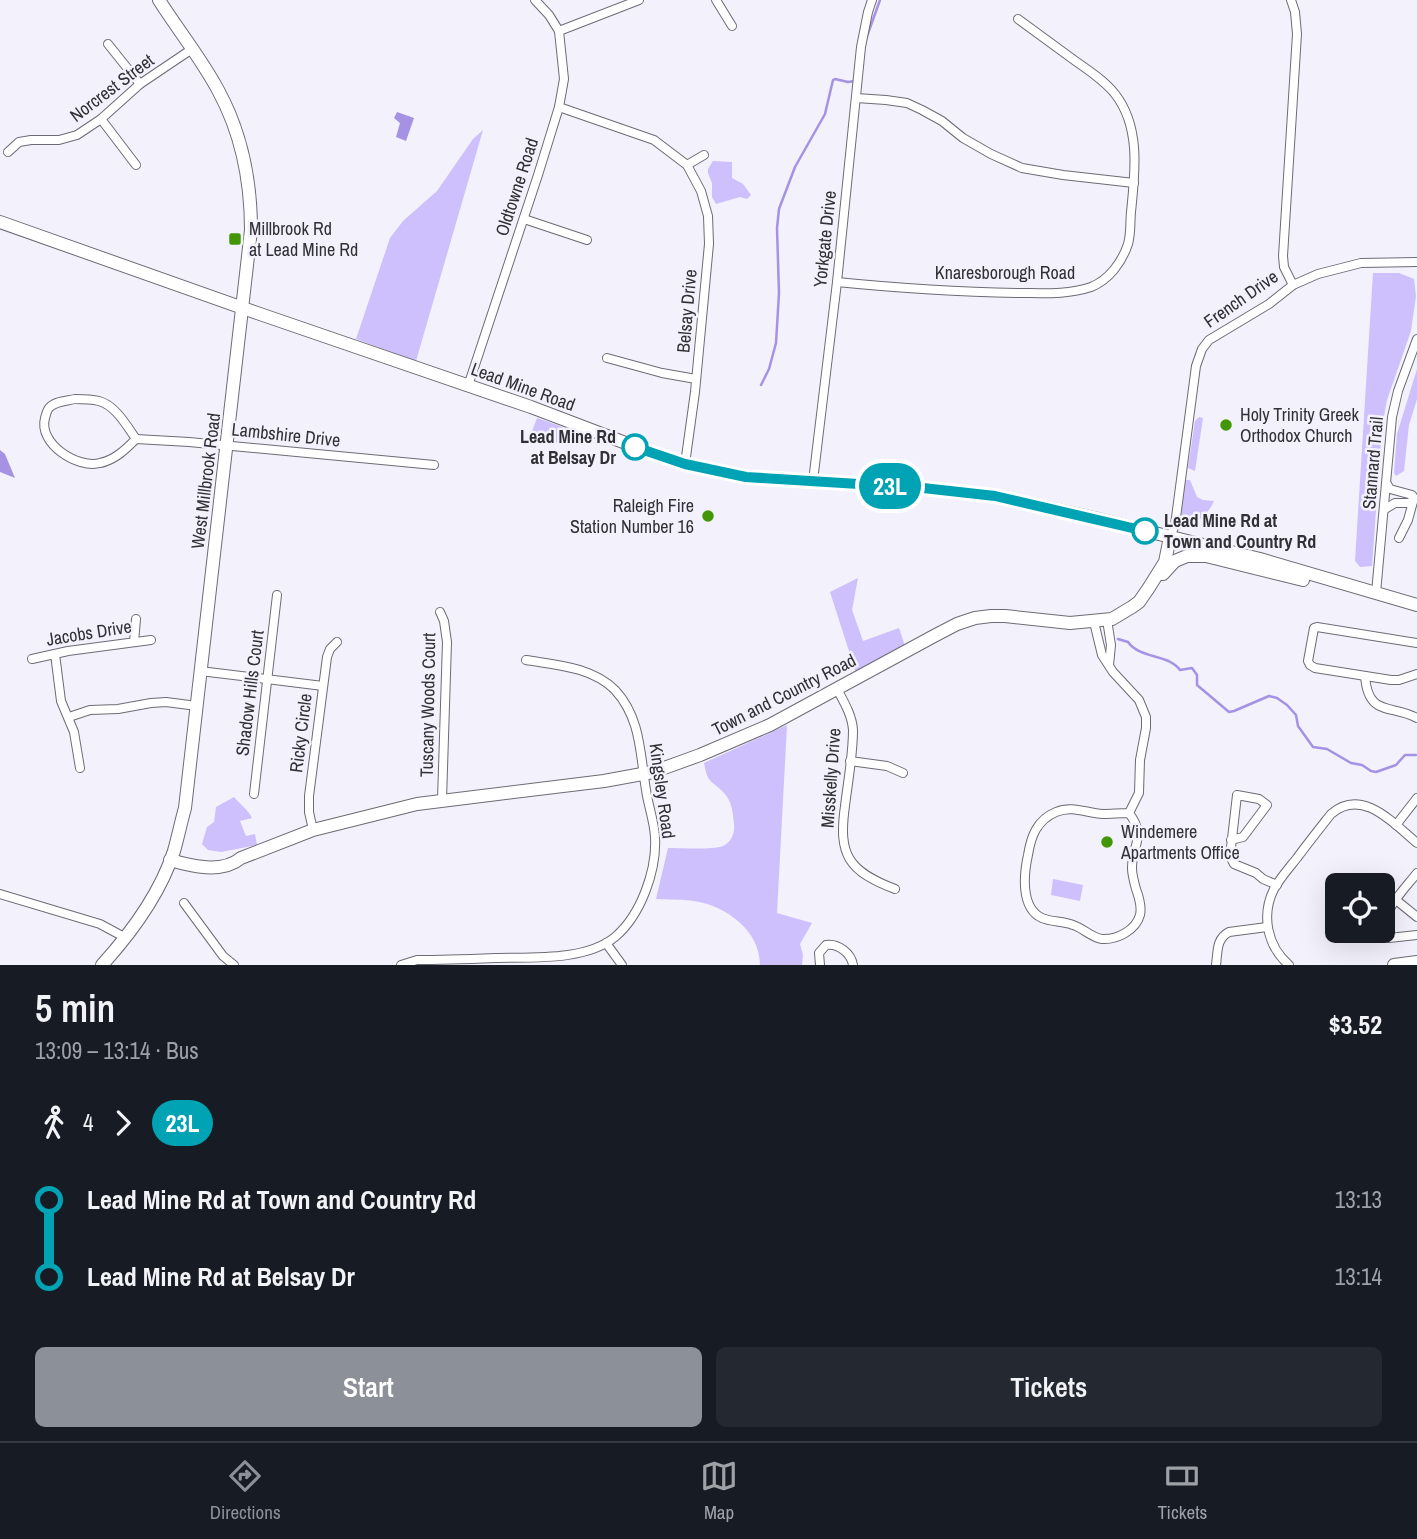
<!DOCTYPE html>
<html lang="en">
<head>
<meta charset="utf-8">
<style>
  body { margin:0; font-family:"Archivo Narrow",sans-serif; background:#242831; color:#f1f3f6; height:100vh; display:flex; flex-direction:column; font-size:26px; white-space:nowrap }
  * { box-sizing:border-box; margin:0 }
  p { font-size:23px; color:#9ea1a6 }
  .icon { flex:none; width:38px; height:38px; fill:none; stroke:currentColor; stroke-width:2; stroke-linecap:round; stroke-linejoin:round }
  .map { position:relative; height:965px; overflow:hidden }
  .panel { display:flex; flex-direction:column; background:#171b24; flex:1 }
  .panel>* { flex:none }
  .badge { padding:0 14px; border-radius:23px; font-size:24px; line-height:46px }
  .buttons { position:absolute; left:1325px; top:873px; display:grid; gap:14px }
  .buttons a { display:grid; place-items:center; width:70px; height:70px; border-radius:10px; background:#171b24; box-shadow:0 7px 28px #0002; font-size:35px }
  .map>.badge { position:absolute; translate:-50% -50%; box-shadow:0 0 0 4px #fff }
  .legs { display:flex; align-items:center; gap:10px; height:77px; padding:0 35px; font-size:23px }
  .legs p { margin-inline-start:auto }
  .head { display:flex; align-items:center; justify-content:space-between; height:119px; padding:0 35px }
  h1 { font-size:38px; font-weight:600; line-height:52px }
  .action { display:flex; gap:14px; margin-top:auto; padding:14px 35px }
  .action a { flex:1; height:80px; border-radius:10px; background:#8c9099; color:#fff; font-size:28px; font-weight:600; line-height:80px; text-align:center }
  .action a+a { background:#242831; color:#f1f3f6 }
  ul { padding:0 35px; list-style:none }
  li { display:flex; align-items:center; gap:24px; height:77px; font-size:26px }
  li i { display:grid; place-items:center; width:10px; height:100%; margin:0 9px; background:currentColor }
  li i::after { content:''; width:18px; height:18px; margin:-9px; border:5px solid; border-radius:50%; background:#171b24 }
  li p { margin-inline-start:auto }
  li:first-child i { background:linear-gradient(#0000 50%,currentColor 0) }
  li:last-child i { background:linear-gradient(currentColor 50%,#0000 0) }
  .menu { display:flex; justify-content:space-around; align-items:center; height:98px; border-top:2px solid #363941; background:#171b24; font-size:19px; color:#9ea1a6 }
  .menu a { display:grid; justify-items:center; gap:4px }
  .menu .current { color:#8c9099 }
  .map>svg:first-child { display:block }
  .green { fill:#cdc0fc }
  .water { fill:#a692e4 }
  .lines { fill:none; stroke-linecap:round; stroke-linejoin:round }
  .stream { stroke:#a692e4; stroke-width:2.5 }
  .street-casing { stroke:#6d6b74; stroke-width:10 }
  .secondary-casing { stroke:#6d6b74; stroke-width:14 }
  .primary-casing { stroke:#6d6b74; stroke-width:14 }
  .street { stroke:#fff; stroke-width:8 }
  .secondary { stroke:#fff; stroke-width:12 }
  .primary { stroke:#fff; stroke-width:12 }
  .line-1-casing { stroke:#fff; stroke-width:16 }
  .line-1 { stroke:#00a3b4; stroke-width:10 }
  .poi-dot { fill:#429607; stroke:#f3f1fc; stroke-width:2.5 }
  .stop-1-dot { fill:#fff; stroke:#00a3b4; stroke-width:3.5 }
  .labels { text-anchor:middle; stroke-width:5; stroke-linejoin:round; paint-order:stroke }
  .street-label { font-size:18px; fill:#313034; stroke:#f3f1fc }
  .poi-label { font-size:18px; fill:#313034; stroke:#f3f1fc; text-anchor:start }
  .stop-label { font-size:18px; font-weight:bold; fill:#313034; stroke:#f3f1fc; text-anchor:end }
</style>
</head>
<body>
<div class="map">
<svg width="1417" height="965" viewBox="0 0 1417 965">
  <rect width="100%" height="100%" fill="#f3f1fc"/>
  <g class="green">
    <polygon points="483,130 416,361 356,339 390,238 403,221 437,191 473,139"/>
    <polygon points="713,161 732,162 732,178 743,184 751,195 747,199 740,197 716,204 712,197 712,183 708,173 708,169"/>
    <polygon points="1373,273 1399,273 1414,279 1416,296 1411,331 1387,400 1382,427 1372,566 1360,567 1355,561"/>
    <polygon points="1417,369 1417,399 1409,425 1404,471 1396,476 1394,473 1397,434"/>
    <polygon points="1199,417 1203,418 1195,471 1188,468 1195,421"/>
    <polygon points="537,418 563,427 558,443 531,434"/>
    <path d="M1186,480h4l7,17 6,3 11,1c-5,12 -15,19 -25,27l-5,-1 -3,-6 3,-36z"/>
    <polygon points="858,578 852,610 863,641 899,628 905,646 856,673 830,592"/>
    <path d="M787,725l-10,188 35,10 -12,21 3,11 -1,10h-42c0,-34 -33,-59 -66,-64 -12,-2 -26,-1 -38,-2l12,-51c13,0 45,2 55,-2 9,-4 12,-14 11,-22 -1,-11 -2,-23 -10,-31 -13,-14 -16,-8 -20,-30z"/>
    <path d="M234,797c5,6 16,15 18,21l-12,3 6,15 9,-2 2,11 -36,7 -13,-2 -6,-6 5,-17 7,-5 2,-15z"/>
    <polygon points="1053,879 1083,885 1080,901 1051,895"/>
  </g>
  <g class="water">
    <polygon points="397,112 414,118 406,141 396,137 400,123 394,118"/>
    <polygon points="0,450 5,454 15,478 0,472"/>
  </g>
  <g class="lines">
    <g class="stream">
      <polyline points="866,39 880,0"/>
      <polyline points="761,385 769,369 776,343 779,293 777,228 779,209 795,167 825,114 833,80 835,79 848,82 855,81"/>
      <path d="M1118,639l10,3c12,17 41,12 52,28l12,-2 5,7v10l32,27 5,-1 35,-15 8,2 10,7 9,10 2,11 15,21 14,2 24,14 11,2 9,6 5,1 20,-7 9,-10h11"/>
    </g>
    <g class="street-casing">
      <g id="street">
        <polyline points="716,0 732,26"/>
        <polyline points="1291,0 1295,12 1297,34 1283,256 1284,267 1293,285"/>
        <polyline points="559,31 639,0"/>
        <polyline points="108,44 140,84"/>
        <polyline points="856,98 886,100 907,103 922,110 942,121 963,138 991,154 1022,168 1063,175 1134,183"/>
        <polyline points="559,107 654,140 687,165 701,191 708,216 709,244 695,392 685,464"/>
        <polyline points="101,119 136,165"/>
        <polyline points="8,152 19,142 31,140 59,140 77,135 101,119 140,84 192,49"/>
        <polyline points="687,165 704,155"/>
        <polyline points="524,219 587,240"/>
        <path d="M837,282c60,6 120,10 180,11 25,0 50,2 74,-6 18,-7 31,-25 37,-43 3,-10 2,-22 3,-32 4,-39 10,-85 -16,-118 -11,-14 -27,-24 -41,-34 -18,-13 -37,-27 -56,-41"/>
        <polyline points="607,358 662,373 696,379"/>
        <polyline points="468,386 538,175 559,107 564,79 559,31 549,15 535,0"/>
        <path d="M75,399c8,0 16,0 24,2 16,4 28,25 37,38 -10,10 -21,21 -36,24 -22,6 -62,-19 -55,-45 1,-3 2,-8 4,-10 6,-7 18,-7 26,-9z"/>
        <polyline points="136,439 189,442 434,465"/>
        <polyline points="813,481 837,282 861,47 868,12 872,0"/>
        <polyline points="1387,484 1390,489 1412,495 1414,498 1416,499"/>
        <polyline points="1385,509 1395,503 1410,503 1414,498"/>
        <polyline points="1170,537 1175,525 1196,366 1202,349 1209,340 1269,304 1293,285 1318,274 1361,263 1417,262"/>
        <polyline points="1399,538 1408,520 1414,498"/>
        <polyline points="1376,593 1392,417 1398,391 1417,339"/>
        <polyline points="440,612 444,621 447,642 442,800"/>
        <polyline points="1107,620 1111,645 1109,665"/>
        <path d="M1094,622l8,33 11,17 26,28 7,17v11l-6,32 -1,33 -10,20c-9,0 -18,1 -26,1 -17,-1 -31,-9 -47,-2 -19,8 -25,24 -28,43 -4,18 -8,53 14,63 9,4 21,3 31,7 10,3 19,13 29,14 15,1 34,-9 38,-24 2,-9 -1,-18 -4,-26 -2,-7 -4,-14 -4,-21 0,-24 15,-31 -3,-55"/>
        <polyline points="134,642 136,619"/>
        <polyline points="1417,643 1317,627 1314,628 1308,661 1310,665 1315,668 1391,680 1399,680 1417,674"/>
        <polyline points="55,654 61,701 74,732 80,768"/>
        <polyline points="32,659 68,651 151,640"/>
        <polyline points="200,671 323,686"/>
        <path d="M1365,676c3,41 26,28 52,42"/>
        <path d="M837,689c7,13 15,26 16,41 0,25 -5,51 -8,76 -7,49 3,65 50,83"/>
        <polyline points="69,717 90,710 118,709 151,703 166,702 197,706"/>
        <polyline points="850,761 887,766 903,773"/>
        <polyline points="254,794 277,595"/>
        <polyline points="1396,825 1417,798"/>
        <polyline points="313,830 309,812 309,796 327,657 330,649 337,642"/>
        <polyline points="1231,840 1243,837 1267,805 1259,799 1237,795 1230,856 1234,864 1256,873 1263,879 1277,885"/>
        <path d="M1417,873c-14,18 -37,39 -33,64l5,1 28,-3"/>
        <polyline points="0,894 100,924 126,938"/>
        <polyline points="1396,900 1417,917"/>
        <polyline points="184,903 223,956 234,965"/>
        <polyline points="606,943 622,965"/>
        <path d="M401,965l16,-5c26,0 53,-1 79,-2 36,-1 90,3 119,-21 26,-22 42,-67 40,-100 -1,-17 -7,-32 -9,-47 -6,-36 -5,-72 -31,-100 -23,-23 -58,-25 -89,-30"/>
        <path d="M820,965l-1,-12 7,-8c12,-2 25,8 27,20"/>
        <path d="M1216,965c2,-14 0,-26 13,-33l38,-5"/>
        <path d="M1289,965c-22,-19 -28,-50 -15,-76 6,-11 15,-21 23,-31 11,-15 23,-30 34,-44 31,-27 62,9 86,29"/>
      </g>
    </g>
    <g class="secondary-casing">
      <g id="secondary">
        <polyline points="0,222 260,314 531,407 644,450 685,464 746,477 923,488 995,496 1094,518 1260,559 1417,605"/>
        <polyline points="1163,574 1175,561 1187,556 1206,556 1303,580"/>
        <path d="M170,860c21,6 52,14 71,-2l72,-28 104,-26 187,-23 49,-9 47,-17 70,-30 164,-89 23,-12 18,-6 16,-2h14l65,7 42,-4 20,-12 7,-5 9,-13 17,-27 5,-25"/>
        <polyline points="1394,965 1417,962"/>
      </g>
    </g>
    <g class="primary-casing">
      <path id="primary" d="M102,965c30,-33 58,-71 72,-114 4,-14 7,-29 11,-43l66,-578c0,-48 -10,-98 -33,-140 -17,-32 -40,-60 -59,-90"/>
    </g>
    <use href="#street" class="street"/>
    <use href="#secondary" class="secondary"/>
    <use href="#primary" class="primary"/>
  </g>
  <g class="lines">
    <g class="line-1-casing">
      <polyline id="line-1" points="635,447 685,464 746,477 923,488 995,496 1145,531"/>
    </g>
    <use href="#line-1" class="line-1"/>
  </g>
  <g class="poi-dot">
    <rect x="228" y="232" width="14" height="14" rx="3.5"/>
    <circle cx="1226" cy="425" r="7"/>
    <circle cx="708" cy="516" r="7"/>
    <circle cx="1107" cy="842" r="7"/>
  </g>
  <g class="stop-1-dot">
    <circle cx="635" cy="447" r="12"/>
    <circle cx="1145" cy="531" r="12"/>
  </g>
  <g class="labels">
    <g class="street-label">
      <text transform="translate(112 88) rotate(-37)" y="6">Norcrest Street</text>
      <text transform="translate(517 187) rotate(-72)" y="6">Oldtowne Road</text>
      <text transform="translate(825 239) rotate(-84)" y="6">Yorkgate Drive</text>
      <text x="1005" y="279">Knaresborough Road</text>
      <text transform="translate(1241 299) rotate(-35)" y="6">French Drive</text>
      <text transform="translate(687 311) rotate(-85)" y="6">Belsay Drive</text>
      <text transform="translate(523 387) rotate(20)" y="6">Lead Mine Road</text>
      <text transform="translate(286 435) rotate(6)" y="6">Lambshire Drive</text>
      <text transform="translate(1373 463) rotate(-85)" y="6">Stannard Trail</text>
      <text transform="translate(206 481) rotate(-83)" y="6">West Millbrook Road</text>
      <text transform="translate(89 633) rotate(-9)" y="6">Jacobs Drive</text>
      <text transform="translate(250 693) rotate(-83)" y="6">Shadow Hills Court</text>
      <text transform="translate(784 695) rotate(-27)" y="6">Town and Country Road</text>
      <text transform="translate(428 705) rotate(-89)" y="6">Tuscany Woods Court</text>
      <text transform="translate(301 733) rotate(-83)" y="6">Ricky Circle</text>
      <text transform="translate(831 778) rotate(-86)" y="6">Misskelly Drive</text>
      <text transform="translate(662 791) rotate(82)" y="6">Kingsley Road</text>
    </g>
    <g class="poi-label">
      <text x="249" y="235">Millbrook Rd<tspan x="249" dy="21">at Lead Mine Rd</tspan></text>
      <text x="1240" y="421">Holy Trinity Greek<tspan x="1240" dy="21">Orthodox Church</tspan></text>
      <text x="694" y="512" text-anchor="end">Raleigh Fire<tspan x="694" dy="21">Station Number 16</tspan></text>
      <text x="1121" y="838">Windemere<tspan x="1121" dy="21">Apartments Office</tspan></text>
    </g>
    <g class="stop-label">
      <text x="616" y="443">Lead Mine Rd<tspan x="616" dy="21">at Belsay Dr</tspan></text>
      <text x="1164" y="527" text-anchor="start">Lead Mine Rd at<tspan x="1164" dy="21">Town and Country Rd</tspan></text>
    </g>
  </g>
</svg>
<div class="buttons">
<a><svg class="icon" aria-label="locate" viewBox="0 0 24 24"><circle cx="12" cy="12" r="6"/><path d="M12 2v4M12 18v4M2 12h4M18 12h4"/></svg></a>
</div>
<b class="badge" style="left:890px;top:486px;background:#00a3b4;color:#fff">23L</b>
</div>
<section class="panel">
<div class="head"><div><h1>5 min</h1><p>13:09 – 13:14 · Bus</p></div><b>$3.52</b></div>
<div class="legs"><svg class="icon" aria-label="walk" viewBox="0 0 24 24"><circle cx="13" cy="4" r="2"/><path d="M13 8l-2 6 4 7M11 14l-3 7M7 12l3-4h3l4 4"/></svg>4<svg class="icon" aria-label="forward" viewBox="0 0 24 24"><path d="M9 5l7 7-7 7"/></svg><b class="badge" style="background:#00a3b4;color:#fff">23L</b></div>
<ul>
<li><i style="color:#00a3b4"></i><b>Lead Mine Rd at Town and Country Rd</b><p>13:13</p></li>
<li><i style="color:#00a3b4"></i><b>Lead Mine Rd at Belsay Dr</b><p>13:14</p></li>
</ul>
<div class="action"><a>Start</a><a>Tickets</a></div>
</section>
<nav class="menu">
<a class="current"><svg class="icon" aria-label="directions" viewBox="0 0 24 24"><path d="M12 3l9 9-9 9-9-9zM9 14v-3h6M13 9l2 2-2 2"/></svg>Directions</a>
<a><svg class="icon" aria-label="map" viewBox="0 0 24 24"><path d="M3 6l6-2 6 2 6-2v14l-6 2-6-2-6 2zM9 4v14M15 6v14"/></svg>Map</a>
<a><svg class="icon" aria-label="tickets" viewBox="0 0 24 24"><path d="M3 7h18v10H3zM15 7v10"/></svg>Tickets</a>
</nav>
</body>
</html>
